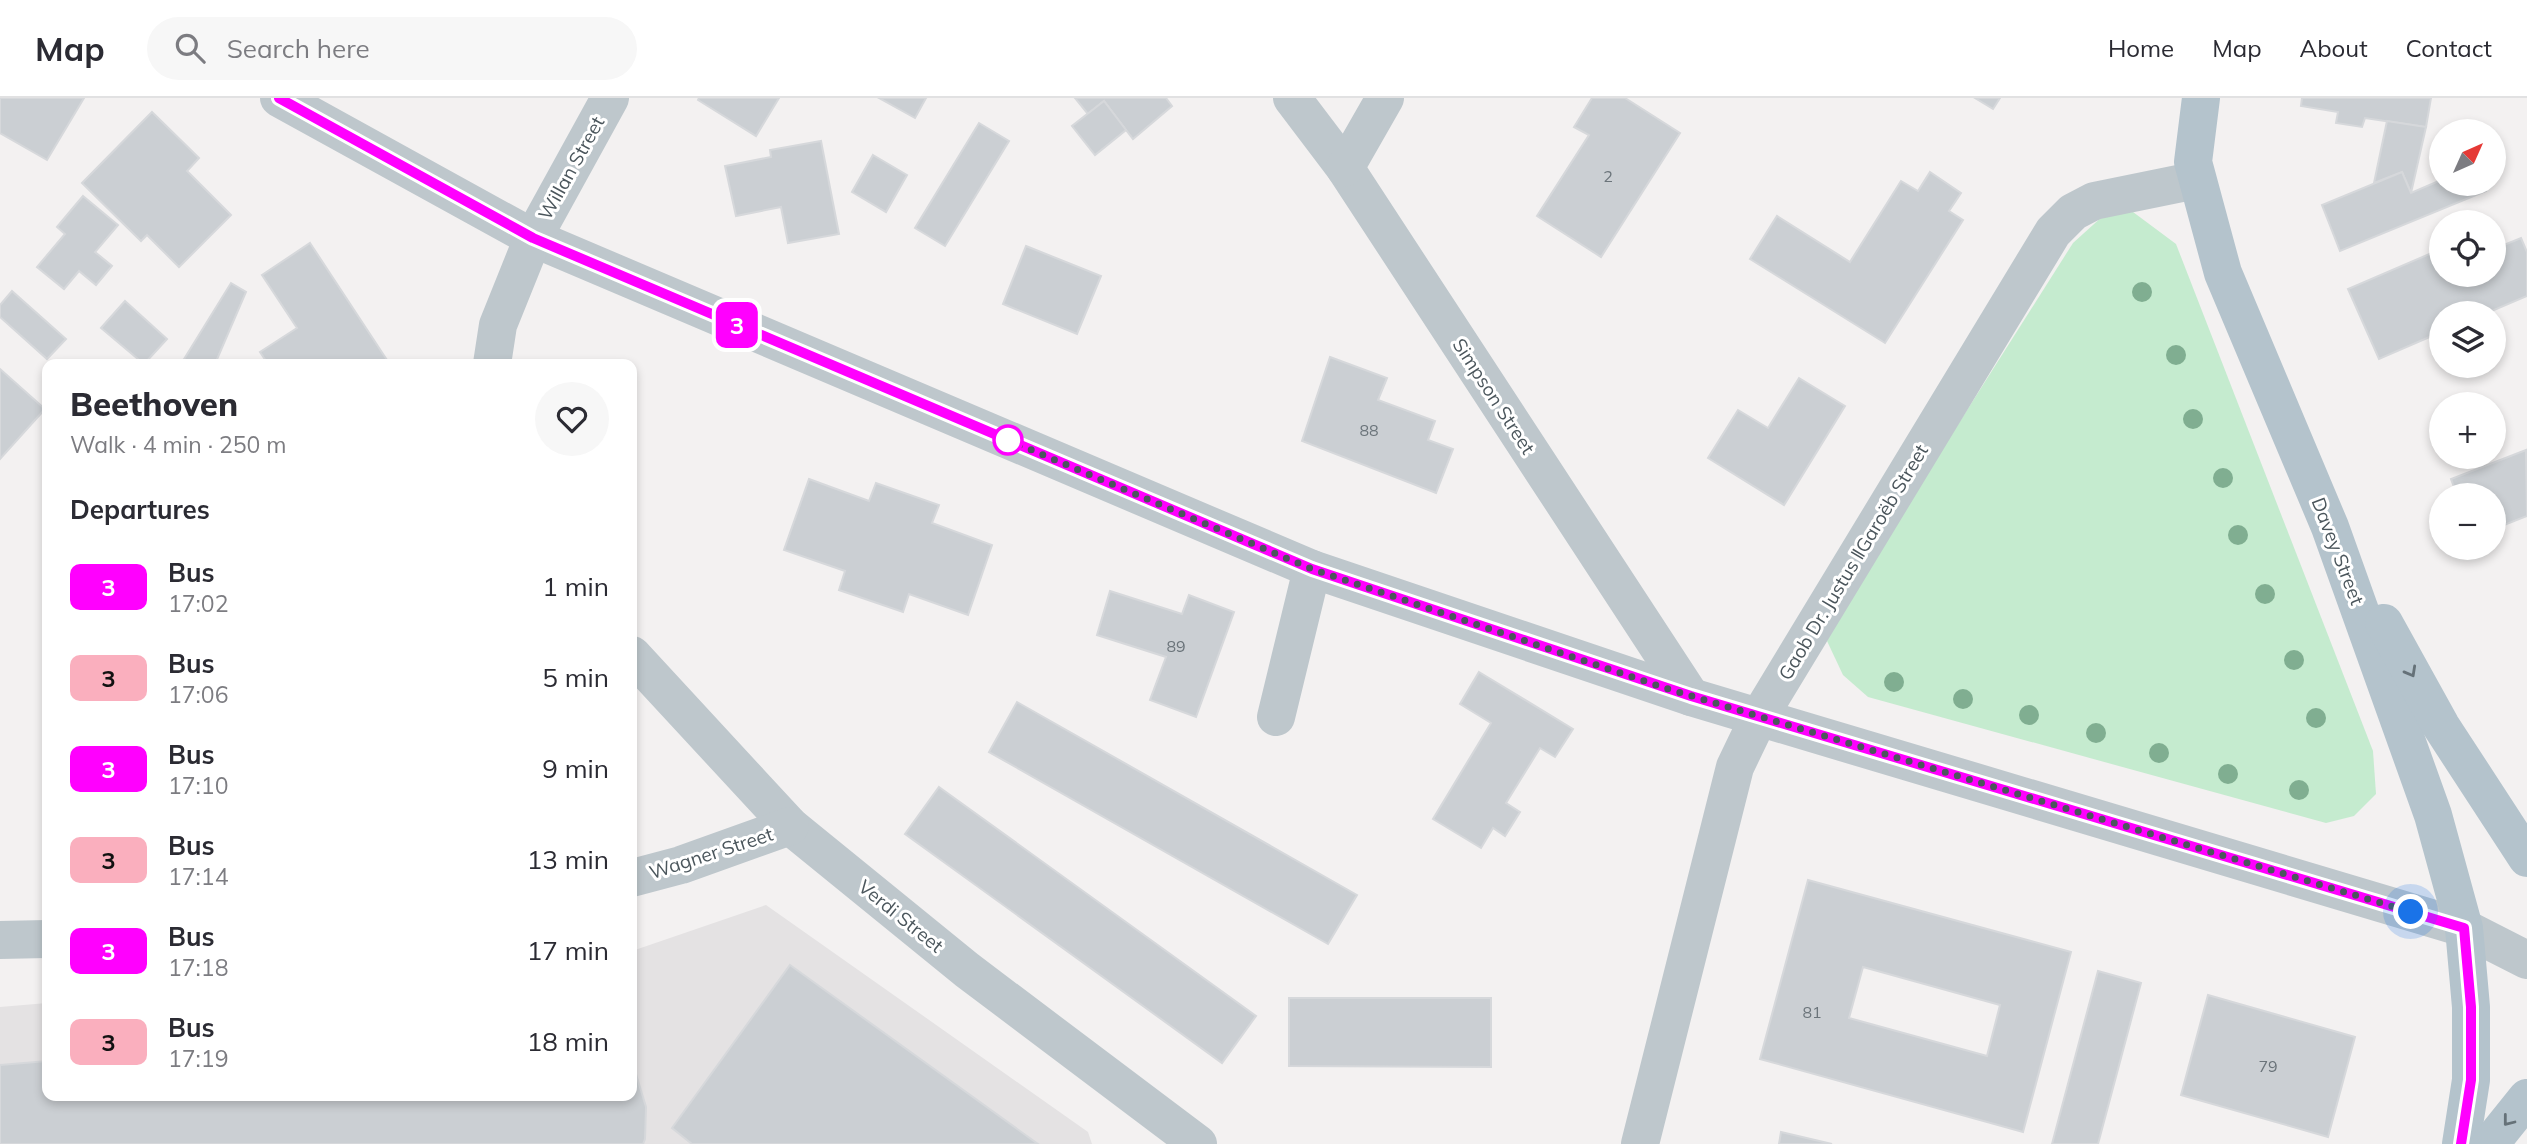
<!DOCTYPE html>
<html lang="en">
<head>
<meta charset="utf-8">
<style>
  body { margin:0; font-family:Mulish,sans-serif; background:#f7f7f7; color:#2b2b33; height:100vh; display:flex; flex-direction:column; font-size:26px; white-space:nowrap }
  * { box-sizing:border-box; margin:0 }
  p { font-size:23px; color:#7c7c81 }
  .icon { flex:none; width:38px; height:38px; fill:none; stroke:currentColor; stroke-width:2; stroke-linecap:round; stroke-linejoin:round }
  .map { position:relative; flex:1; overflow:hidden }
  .sheet { position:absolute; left:42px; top:261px; width:595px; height:742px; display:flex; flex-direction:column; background:#fff; border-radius:14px; box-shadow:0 4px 10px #0003 }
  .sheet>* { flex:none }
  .badge { padding:0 14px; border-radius:10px; font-size:24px; line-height:46px }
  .needle { width:46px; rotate:45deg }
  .fabs { position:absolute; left:2429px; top:21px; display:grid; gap:14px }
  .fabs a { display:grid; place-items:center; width:77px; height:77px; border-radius:50%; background:#fff; box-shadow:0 4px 10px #0003; font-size:35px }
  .you { position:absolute; width:35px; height:35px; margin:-18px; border:5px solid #fff; border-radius:50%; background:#1a73e8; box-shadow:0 0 0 10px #1a73e833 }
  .map>.badge { position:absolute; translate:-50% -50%; box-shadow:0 0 0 4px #fff }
  h2 { padding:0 28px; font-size:26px; line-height:63px }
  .round { display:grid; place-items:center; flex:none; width:74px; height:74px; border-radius:37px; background:#f7f7f7 }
  .summary { display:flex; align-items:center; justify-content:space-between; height:119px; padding:0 28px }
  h1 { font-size:33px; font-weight:800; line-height:52px }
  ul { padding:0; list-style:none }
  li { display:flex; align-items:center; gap:21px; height:91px; padding:0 28px }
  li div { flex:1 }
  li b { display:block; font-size:26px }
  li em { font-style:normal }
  li .badge { min-width:77px; font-weight:700; text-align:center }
  header { display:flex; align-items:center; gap:42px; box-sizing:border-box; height:98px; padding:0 35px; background:#fff; border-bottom:2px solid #e1e1e2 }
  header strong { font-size:33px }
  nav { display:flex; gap:38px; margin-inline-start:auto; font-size:24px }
  .search { width:490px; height:63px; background:#f7f7f7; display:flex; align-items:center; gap:18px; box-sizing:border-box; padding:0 24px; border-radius:38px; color:#7c7c81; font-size:26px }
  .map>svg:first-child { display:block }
  .education { fill:#e4e2e3 }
  .green { fill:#c5ebcf }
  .building { fill:#cbcfd3; stroke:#d6d8db; stroke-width:2; fill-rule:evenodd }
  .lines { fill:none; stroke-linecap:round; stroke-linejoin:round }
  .minor { stroke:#bec7cc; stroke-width:38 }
  .major { stroke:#b4c3cc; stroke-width:38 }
  .tree { fill:#80ae91 }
  .oneway { stroke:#657178 }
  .line-casing { stroke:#fff; stroke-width:16 }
  .line { stroke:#ff00fe; stroke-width:10 }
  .walk { stroke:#4b565c; stroke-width:7; stroke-dasharray:0 12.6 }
  .stop-dot { fill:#fff; stroke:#ff00fe; stroke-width:3.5 }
  .labels { text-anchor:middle; stroke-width:6; stroke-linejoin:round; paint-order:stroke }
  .number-label { font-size:16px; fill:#6b747a }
  .street-label { font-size:19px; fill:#4b565c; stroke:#fff }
</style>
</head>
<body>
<header>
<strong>Map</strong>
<div class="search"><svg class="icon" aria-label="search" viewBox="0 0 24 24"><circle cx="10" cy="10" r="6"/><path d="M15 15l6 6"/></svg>Search here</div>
<nav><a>Home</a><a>Map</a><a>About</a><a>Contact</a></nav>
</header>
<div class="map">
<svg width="2527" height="1046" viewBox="0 0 2527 1046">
  <rect width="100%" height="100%" fill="#f3f1f1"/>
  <polygon class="education" points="766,807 1088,1034 1092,1046 0,1046 0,909 47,905 47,998 632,998 632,853"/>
  <polygon class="green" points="2133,114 2176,146 2373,653 2376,696 2354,718 2326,725 1868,599 1843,577 1827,543 1844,506 2073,145 2104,117"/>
  <g class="building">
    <polygon points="0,0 84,0 47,62 0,35"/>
    <polygon points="699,0 779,0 756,38 698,2"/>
    <polygon points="879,0 926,0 915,20"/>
    <polygon points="1075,0 1166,0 1172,8 1133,41 1104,3 1088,16"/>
    <polygon points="1592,0 1625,0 1680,35 1601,159 1537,118 1589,37 1574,29"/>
    <polygon points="1975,0 2000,0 1993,11"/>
    <polygon points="2302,0 2431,0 2426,29 2365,20 2362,29 2336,25 2338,14 2301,8"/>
    <polygon points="1104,3 1126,32 1095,57 1072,28"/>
    <polygon points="152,14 199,60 187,73 231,117 179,169 147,137 141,143 82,85"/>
    <polygon points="2387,23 2426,29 2411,95 2402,74 2374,85"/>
    <polygon points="979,25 1009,43 945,148 915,130"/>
    <polygon points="821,43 839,136 788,145 781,109 736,118 725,68 771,59 770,52"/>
    <polygon points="873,57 907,77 886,114 852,94"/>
    <polygon points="1930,74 1961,95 1949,113 1963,122 1885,245 1750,161 1777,118 1850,164 1901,83 1918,93"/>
    <polygon points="2402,74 2411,95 2441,82 2441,86 2483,86 2486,93 2340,153 2322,107"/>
    <polygon points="83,98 118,127 95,154 112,168 96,187 79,173 64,191 37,169 65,136 57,129"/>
    <polygon points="2521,140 2527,154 2527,198 2487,215 2441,215 2441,234 2379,261 2348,191 2441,151 2441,177 2494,177 2494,151"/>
    <polygon points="310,145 387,262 382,266 268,266 260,254 297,230 262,177"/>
    <polygon points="1026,148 1101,178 1077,236 1003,206"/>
    <polygon points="231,185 246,194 215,266 181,266"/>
    <polygon points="12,193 66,241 47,261 0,219 0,207"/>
    <polygon points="125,203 167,241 144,266 101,230"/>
    <polygon points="1330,259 1387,280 1378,302 1435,323 1428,342 1453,351 1436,395 1302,343"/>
    <polygon points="0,271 45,311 0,361"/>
    <polygon points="1799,280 1845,308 1784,407 1708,360 1738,312 1768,330"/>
    <polygon points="2526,352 2527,418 2494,431 2494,397 2457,397 2451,381"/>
    <polygon points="809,381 869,403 876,385 939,407 932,425 992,447 968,517 909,496 903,514 839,492 845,473 784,452"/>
    <polygon points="1110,493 1182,516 1189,497 1234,514 1196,619 1150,602 1166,559 1097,537"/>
    <polygon points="1479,574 1573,631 1555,659 1540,650 1506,705 1520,714 1505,738 1493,730 1481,750 1433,721 1491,625 1460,606"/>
    <polygon points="1017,604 1357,797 1328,846 989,654"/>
    <polygon points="939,689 1256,918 1222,965 905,736"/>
    <path d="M1808,782l263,72 -48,180 -263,-73zM1863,869l137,38 -13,51 -138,-38z"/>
    <polygon points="790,867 1038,1046 692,1046 672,1030"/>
    <polygon points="2098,873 2141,885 2098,1046 2052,1046"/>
    <polygon points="2208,897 2355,939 2328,1039 2181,997"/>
    <polygon points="1289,900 1491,900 1491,969 1289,968"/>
    <polygon points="47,963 47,998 632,998 632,963 646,1009 645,1041 643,1046 0,1046 0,967"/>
    <polygon points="1781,1034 1832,1046 1779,1046"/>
  </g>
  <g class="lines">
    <g class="minor">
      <polyline points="279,0 533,140 1312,471 1691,599 2464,830 2527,862"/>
      <polyline points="1292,0 1345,70 1691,599"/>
      <polyline points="1345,70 1385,0"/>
      <polyline points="492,266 498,227 533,140 610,0"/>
      <polyline points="632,557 790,728 967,872 1198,1046"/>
      <polyline points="1276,619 1312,471"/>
      <polyline points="632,780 681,767 790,728"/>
      <polyline points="0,842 47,841"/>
      <polyline points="1640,1046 1735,669 1759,619 2053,134 2073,114 2094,103 2197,82"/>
    </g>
    <g class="major">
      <polyline points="2201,0 2193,64 2223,175 2330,429 2433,717 2464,830 2471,909 2471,982 2461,1046"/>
      <polyline points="2384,525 2441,628 2527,760"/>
      <polyline points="2490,1046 2527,1000"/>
    </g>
  </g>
  <g class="tree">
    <circle cx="2142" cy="194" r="10"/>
    <circle cx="2176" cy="257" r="10"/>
    <circle cx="2193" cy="321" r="10"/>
    <circle cx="2223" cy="380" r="10"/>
    <circle cx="2238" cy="437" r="10"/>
    <circle cx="2265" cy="496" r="10"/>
    <circle cx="2294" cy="562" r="10"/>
    <circle cx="1894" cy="584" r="10"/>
    <circle cx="1963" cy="601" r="10"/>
    <circle cx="2029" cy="617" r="10"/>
    <circle cx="2316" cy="620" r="10"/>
    <circle cx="2096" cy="635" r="10"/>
    <circle cx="2159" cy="655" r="10"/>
    <circle cx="2228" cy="676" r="10"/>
    <circle cx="2299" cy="692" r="10"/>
  </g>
  <defs><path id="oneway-chevron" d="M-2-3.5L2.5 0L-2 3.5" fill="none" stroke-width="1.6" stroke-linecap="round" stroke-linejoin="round" transform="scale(1.75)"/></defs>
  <g class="oneway">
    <use href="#oneway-chevron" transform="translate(2411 574) rotate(61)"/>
    <use href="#oneway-chevron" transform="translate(2508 1023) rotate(128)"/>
  </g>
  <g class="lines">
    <g class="line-casing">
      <polyline id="line" points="279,0 533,140 1312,471 1691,598 2464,830 2471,909 2471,982 2461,1046"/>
    </g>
    <use href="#line" class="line"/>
    <polyline class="walk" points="1008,342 1312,471 1665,590 2411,814"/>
  </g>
  <circle class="stop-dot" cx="1008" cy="342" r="14"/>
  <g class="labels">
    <g class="number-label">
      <text x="1608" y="84">2</text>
      <text x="1369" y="338">88</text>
      <text x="1176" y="554">89</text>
      <text x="1812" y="920">81</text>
      <text x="2268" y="974">79</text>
    </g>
    <g class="street-label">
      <text transform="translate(571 70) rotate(-61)" y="7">Willan Street</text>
      <text transform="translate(1494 298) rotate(57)" y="7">Simpson Street</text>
      <text transform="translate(2338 453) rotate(69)" y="7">Davey Street</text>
      <text transform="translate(1853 464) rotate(-59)" y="7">Gaob Dr. Justus ǁGaroëb Street</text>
      <text transform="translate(711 755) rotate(-18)" y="7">Wagner Street</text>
      <text transform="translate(901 818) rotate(39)" y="7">Verdi Street</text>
    </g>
  </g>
</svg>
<div class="fabs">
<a><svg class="needle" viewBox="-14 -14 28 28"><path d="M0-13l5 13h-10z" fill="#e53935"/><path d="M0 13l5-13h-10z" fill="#7c7c81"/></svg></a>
<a><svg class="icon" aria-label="locate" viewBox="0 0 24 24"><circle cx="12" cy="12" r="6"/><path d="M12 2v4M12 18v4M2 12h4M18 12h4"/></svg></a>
<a><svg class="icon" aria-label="layers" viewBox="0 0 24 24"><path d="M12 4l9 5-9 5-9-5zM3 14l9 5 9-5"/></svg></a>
<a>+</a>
<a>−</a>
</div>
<div class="you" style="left:2411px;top:814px"></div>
<b class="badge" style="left:737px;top:227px;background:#ff00fe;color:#fff">3</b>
<section class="sheet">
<div class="summary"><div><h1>Beethoven</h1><p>Walk · 4 min · 250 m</p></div><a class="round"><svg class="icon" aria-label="heart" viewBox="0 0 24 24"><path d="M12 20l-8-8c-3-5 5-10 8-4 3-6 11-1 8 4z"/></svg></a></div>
<h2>Departures</h2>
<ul>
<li><span class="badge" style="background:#ff00fe;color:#fff">3</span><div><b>Bus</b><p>17:02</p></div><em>1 min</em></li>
<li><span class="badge" style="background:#faafbe;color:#111">3</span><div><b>Bus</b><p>17:06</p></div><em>5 min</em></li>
<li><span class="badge" style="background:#ff00fe;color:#fff">3</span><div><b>Bus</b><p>17:10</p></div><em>9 min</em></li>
<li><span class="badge" style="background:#faafbe;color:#111">3</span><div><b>Bus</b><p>17:14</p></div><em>13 min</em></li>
<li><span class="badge" style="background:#ff00fe;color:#fff">3</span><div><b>Bus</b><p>17:18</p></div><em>17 min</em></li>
<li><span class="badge" style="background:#faafbe;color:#111">3</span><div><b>Bus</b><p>17:19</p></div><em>18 min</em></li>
</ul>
</section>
</div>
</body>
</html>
